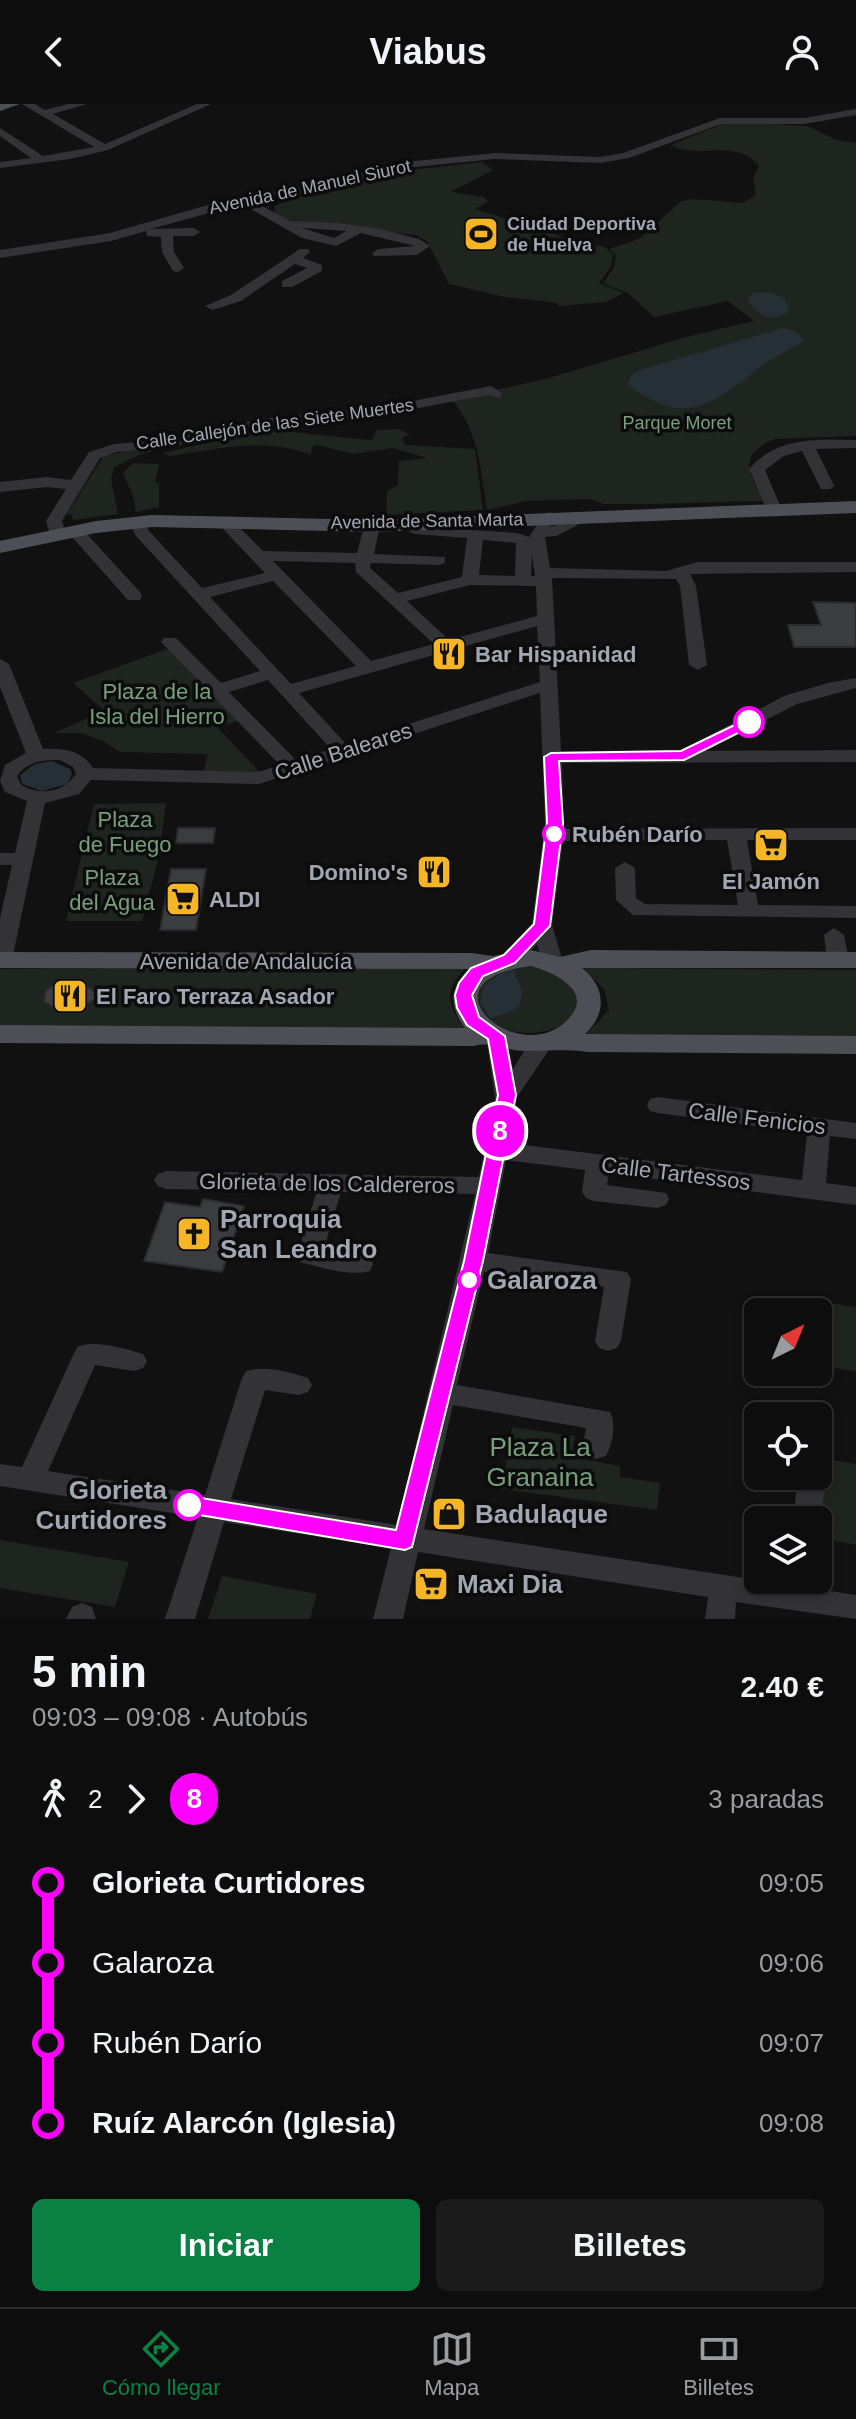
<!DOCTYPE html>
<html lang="es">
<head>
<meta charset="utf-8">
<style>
  body { margin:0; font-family:Helvetica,sans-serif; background:#1b1b1c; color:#f1f3f6; height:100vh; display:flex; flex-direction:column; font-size:30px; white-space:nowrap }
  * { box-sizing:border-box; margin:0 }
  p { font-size:26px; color:#9a9c9e }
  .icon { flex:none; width:44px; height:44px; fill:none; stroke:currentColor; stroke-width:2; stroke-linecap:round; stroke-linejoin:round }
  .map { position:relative; height:1515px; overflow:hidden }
  .side { display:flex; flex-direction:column; background:#0d0d0e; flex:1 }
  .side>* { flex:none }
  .badge { padding:0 16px; border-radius:26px; font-size:28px; line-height:52px }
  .needle { width:52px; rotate:43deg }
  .fabs { position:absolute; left:744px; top:1194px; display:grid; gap:16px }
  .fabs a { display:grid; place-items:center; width:88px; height:88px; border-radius:12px; background:#0d0d0e; box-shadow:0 4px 12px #0003,0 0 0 2px #2d2d2e; font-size:40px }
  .map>.badge { position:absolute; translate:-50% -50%; box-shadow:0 0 0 4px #fff }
  .legs { display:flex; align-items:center; gap:12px; height:88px; padding:0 32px; font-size:26px }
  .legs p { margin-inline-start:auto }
  .head { display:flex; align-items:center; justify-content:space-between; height:136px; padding:0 32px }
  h1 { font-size:44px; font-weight:700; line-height:60px }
  .cta { display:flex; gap:16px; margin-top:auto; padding:16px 32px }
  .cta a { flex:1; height:92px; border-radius:12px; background:#0b8043; color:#fff; font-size:32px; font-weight:700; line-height:92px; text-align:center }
  .cta a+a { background:#1b1b1c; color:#f1f3f6 }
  ul { padding:0 32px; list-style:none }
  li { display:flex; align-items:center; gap:28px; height:80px; font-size:30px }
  li i { display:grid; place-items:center; width:12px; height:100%; margin:0 10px; background:currentColor }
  li i::after { content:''; width:20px; height:20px; margin:-10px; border:6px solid; border-radius:50%; background:#0d0d0e }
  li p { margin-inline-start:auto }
  li:first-child i { background:linear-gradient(#0000 50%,currentColor 0) }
  li:last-child i { background:linear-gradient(currentColor 50%,#0000 0) }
  header { display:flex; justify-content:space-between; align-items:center; height:104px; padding:0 32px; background:#0d0d0e; font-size:36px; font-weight:700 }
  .dock { display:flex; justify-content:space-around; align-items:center; height:112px; border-top:2px solid #2d2d2e; background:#0d0d0e; font-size:22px; color:#9a9c9e }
  .dock a { display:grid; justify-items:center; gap:4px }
  .dock .on { color:#0b8043 }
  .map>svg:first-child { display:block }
  .green { fill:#1d251e }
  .water { fill:#272f36 }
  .building { fill:#3a3c3f; stroke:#2b2b2e; stroke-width:2 }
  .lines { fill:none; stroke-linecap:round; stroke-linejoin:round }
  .minor { fill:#323237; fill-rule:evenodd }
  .major { fill:#4e4f56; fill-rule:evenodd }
  .line-1 { fill:#f0f; stroke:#fff; stroke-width:2 }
  .stop-1-dot { fill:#fff; stroke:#f0f; stroke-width:4 }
  .labels { text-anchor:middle; stroke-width:7; stroke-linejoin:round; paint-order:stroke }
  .far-street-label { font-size:18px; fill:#a1a7b3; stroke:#0c0c0d }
  .far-poi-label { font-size:18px; font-weight:bold; fill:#a1a7b3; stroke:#0c0c0d; text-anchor:start }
  .far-park-label { font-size:18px; fill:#789f7b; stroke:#0c0c0d }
  .poi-label { font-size:22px; font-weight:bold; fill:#a1a7b3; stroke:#0c0c0d; text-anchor:start }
  .park-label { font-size:22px; fill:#789f7b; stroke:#0c0c0d }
  .street-label { font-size:22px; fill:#a1a7b3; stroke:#0c0c0d }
  .stop-label { font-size:22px; font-weight:bold; fill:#a1a7b3; stroke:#0c0c0d; text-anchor:start }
  .near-poi-label { font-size:26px; font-weight:bold; fill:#a1a7b3; stroke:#0c0c0d; text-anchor:start }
  .near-stop-label { font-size:26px; font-weight:bold; fill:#a1a7b3; stroke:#0c0c0d; text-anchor:start }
  .near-park-label { font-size:26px; fill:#789f7b; stroke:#0c0c0d }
</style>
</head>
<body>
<header><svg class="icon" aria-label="back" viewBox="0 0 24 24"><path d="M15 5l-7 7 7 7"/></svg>Viabus<svg class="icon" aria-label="person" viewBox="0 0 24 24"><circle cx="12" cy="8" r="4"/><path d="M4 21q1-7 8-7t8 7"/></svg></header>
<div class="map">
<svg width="856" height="1515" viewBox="0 0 856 1515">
  <rect width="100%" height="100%" fill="#111112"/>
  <g class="green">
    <path d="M727,18l80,4 30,14 19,3v293l-82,3c-37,17 -25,33 -11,62l-118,3h-41l-15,-5 -63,2 -39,9c-6,-39 -8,-79 -35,-110l97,-22 137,-41 68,-16 -26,-20 -74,16 -26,-24 -25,-10 10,-14 3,-13 -7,-7 30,-10 41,-37 12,-3 51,4 13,-8 -3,-18 6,-11c-25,-30 -61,-5 -88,-21z"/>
    <polygon points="482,58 493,66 451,88 484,93 488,98 475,105 591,142 604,142 613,151 611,163 599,179 624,189 606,198 558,202 558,199 505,193 449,180 427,137 416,131 288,116 275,111 274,103 285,96 324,88 377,70"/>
    <path d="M262,325l107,11 4,-1 3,-9 22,-1 12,5 -8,4 3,7 70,4 8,61 -97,5 1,-24 11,-6 1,-24 28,-3 -35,-10 -38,6 -37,-9 -5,2 -1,8c-46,-18 -93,-6 -141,1l-7,-3z"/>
    <polygon points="178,340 139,351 114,363 111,375 118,410 73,416 72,411 67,410 104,351"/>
    <polygon points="133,359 159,360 155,378 159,379 159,403 136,408 133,392 123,369"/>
    <polygon points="170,544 240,616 218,624 260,668 203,669 208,650 120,648 103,637 81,629 53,629 105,607 73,579"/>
    <polygon points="166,699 158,756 142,817 66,817 94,700"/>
    <path d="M469,861c-28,27 -22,39 -1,68l-468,-3v-61z"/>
    <path d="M523,861c30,3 43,10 56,36 -8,30 -44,37 -71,29 -10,-3 -20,-11 -28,-17l-4,-22 17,-18z"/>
    <polygon points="583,864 856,866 856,935 583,933 609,906 604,885"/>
    <polygon points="802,1195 856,1203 856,1267 818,1262 818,1208 802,1208"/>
    <polygon points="512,1323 575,1332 571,1353 620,1362 620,1373 660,1379 657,1406 502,1385"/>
    <polygon points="818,1353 856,1360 856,1441 818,1434 818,1416 808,1416 818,1372"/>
    <polygon points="0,1436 129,1458 115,1503 0,1484"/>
    <polygon points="222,1472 317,1490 310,1515 208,1515"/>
  </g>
  <g class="water">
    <path d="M753,189c15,-2 33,0 36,18 -15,12 -36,5 -41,-13z"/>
    <path d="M783,224l12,3 9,9c-11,9 -26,14 -38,23 -34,24 -67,61 -112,38 -10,-5 -18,-9 -26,-17l3,-9 12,-6z"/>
    <polygon points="52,657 70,665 72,670 67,680 42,687 22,680 20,671 35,660"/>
    <polygon points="513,866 522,886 520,901 513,907 490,914 480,898 484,881 502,869"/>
  </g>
  <g class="building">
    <polygon points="813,498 856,499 856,543 794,543 788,521 821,521"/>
    <polygon points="178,724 215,724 213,739 176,739"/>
    <polygon points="171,765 206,765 196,826 160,826"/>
    <polygon points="62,877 80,877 96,889 95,895 75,907 57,906 44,897 46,886"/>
    <polygon points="203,1095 244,1102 222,1168 144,1157 165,1098 200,1103"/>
  </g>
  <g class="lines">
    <g class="minor">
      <polygon points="22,0 35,0 45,6 68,0 87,0 53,10 105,40 197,0 211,0 108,46 70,55 0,64 0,58 31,54 0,32 0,24 43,52 94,43"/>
      <path d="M856,5v6l-52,9h-83l-92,34 -29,5 -105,-4 -100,10 -90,25 -50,8 35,19 47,2 44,6 38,10 11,7 -13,9 -43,1 -2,-3 6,-4 37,-3 -54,-13 -25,13 -34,-8 -60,-34 -91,25 43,-1 6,4 -6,4h-21l1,16 10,16 -6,4 -5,-1 -11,-19 -1,-15 -14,-1 -1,-5 -35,10 -111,17v-8l110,-17 119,-34 75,-12 91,-24 100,-10 105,4 23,-4 97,-35h84zM302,124l44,3 -12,7z"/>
      <polygon points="300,145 308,145 310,148 303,154 322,161 322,167 292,183 282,183 282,177 307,164 295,160 241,197 212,206 205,202 231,191"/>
      <polygon points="491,282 501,288 501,294 488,291 381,311 259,323 165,344 116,348 100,354 62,417 66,430 58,435 50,430 46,417 66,385 47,383 0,388 0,378 47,373 71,376 89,348 114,340 165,336 259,315 381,303"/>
      <path d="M856,336v8l-40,1 18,37 -3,3h-10l-19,-38 -18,5 -19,14 17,40 -2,3h-12l-19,-44c27,-32 69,-30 107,-29z"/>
      <path d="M550,408l8,5 -8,10 20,-7 8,5 -22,11 -11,1 5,31 116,3 31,-9h159v10l-166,2 6,12 11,79 -9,5 -9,-5 -9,-79 -4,-7 -124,-1 9,173h119l104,-55 44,-13 28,-5v10l-59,16 -91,47 150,-1v12l-294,1 2,66 292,-1v12h-109l11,65 98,1v12l-223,-3 -17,-15 -1,-32 10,-6 10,6 1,30 9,6 93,1 -11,-65 -164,1 -11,84 11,37 -11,7 -8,-2 -7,-23 -20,20h-14l-4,-5 4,-5 29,-30 13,-101 -5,-130 -281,91 -168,-4 -12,14 -34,9 -33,157 -4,5 -8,1v-48l12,-53h-12v-12h15l12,-52 -22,-9 -5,-11 5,-16 21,-12 -26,-66v-28l9,5 34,85c20,-1 39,1 50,19l165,4 22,-7 -119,-123 3,-4h12l45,45 39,-12 -124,-135 -7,-14 2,-3h12l6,12 53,57 63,-15 -41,-43v-6h12l27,27 94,2 6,-23 8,-5 8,5 -5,24 71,3v6l-6,2 -68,-2 -1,5 28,25 64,-16 5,-39 -52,-4 -6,-2v-6l108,7 12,4 15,-23zM483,436l33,3 -1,33 -36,-1zM532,450l3,22h-4zM273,457l82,2 1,9 78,72 -63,17zM273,477l83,85 -65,18 -81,-87zM470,481l66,1 1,30 -88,24 -42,-39zM537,522l3,56 -194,62 -47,-51zM268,576l63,69 -35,11 -67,-68zM60,656l13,7 3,7c-13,19 -36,22 -55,11l-4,-9c11,-15 25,-16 43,-16z"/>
      <polygon points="79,426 85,428 140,488 142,492 140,496 128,496 73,434 73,428"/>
      <polygon points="834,824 844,831 849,856 838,863 827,856 824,831"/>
      <path d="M497,925l8,2 8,38c10,-14 19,-39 39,-33l3,5 -38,56 -8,46 293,37 5,-47 -149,-20 -8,-2 -3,-6 3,-6 8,-2 198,26v16l-26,-3 -4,47 30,4v18l-247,-32 -2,12 59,8 3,6 -3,6 -9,3 -63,-7 -8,-3 -4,-6 3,-22 -79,-10 -18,93 139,19 4,7 -10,62 -4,7 -9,3 -9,-3 -4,-7 9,-54 -120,-15 -27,113 153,27c7,13 2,32 -4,44l-10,3 -10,-3 -4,-8 4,-20 -133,-23 -29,124 432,66v24l-120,-17 -1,17h-30l3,-22 -290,-45 -15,67h-30l18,-71 -167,-26 -29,97h-30l33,-102 -198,-31v-22l22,3 52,-114 4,-7c18,-6 47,2 65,8l4,7 -4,7 -9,3 -39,-6 -47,106 157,24 37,-117 4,-7c18,-6 45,1 62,7l4,7 -4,7 -9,3 -34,-5 -34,109 166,26 78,-331 -134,-2 -17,56 46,9 3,7 -3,7c-19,6 -51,-4 -70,-9l-3,-7 20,-64 -151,-2 -8,-3 -4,-6 4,-6 8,-3 313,6 16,-79 -9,-62 3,-5z"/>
      <polygon points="818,1363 825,1372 822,1416 818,1424 818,1416 794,1416 797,1372 818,1372"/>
      <polygon points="82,1499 92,1503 96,1515 66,1515 72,1503"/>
    </g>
    <g class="major">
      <polygon points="0,0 20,0 0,7"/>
      <polygon points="856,397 856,409 372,428 152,423 96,429 0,449 0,437 96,417 152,411 372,416"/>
      <path d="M531,846l29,7 31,-7 265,2v16h-274c24,19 25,46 3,66l271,2v18l-268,-2c-24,-3 -41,-1 -64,-1 -18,-1 -32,-10 -50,-5l-474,-3v-18l465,3c-16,-22 -16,-40 4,-59l-469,-1v-16l471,1 22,3zM531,862c26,7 67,28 33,57 -50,43 -147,-43 -33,-57z"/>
    </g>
  </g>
  <polygon class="line-1" points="749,614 754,615 754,621 684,656 559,657 563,719 550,822 515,859 483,872 472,891 479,913 505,932 516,991 483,1157 412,1443 405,1446 182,1408 178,1401 182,1395 189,1392 396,1426 464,1157 498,991 488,935 467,921 457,904 455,891 459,879 471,864 504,851 534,820 547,719 544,653 551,649 681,647"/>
  <defs>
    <g id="stadium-square" transform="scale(1.8)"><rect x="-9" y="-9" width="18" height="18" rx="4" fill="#f6b525" stroke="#0c0c0d"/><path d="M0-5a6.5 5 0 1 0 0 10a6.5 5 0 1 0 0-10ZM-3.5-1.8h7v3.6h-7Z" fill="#111"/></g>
    <g id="restaurant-square" transform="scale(1.8)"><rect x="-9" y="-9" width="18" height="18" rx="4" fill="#f6b525" stroke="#0c0c0d"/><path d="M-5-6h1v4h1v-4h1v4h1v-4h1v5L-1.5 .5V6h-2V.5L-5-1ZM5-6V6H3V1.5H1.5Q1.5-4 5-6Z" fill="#111"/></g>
    <g id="supermarket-square" transform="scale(1.8)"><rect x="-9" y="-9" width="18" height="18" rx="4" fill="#f6b525" stroke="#0c0c0d"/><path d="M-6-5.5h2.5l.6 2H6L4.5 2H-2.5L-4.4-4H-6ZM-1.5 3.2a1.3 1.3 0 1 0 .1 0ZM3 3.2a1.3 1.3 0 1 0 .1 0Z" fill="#111"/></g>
    <g id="church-square" transform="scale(1.8)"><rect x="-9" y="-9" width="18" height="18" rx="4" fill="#f6b525" stroke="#0c0c0d"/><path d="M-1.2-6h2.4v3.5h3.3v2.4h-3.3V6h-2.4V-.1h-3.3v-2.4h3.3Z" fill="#111"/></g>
    <g id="shop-square" transform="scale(1.8)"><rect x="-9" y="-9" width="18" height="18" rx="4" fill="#f6b525" stroke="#0c0c0d"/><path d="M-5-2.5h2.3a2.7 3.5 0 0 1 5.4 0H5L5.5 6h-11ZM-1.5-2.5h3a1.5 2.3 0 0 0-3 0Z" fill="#111"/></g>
  </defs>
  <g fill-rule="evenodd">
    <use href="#stadium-square" x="481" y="130"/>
    <use href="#restaurant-square" x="449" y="550"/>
    <use href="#supermarket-square" x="771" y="741"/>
    <use href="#restaurant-square" x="434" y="768"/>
    <use href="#supermarket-square" x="183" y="795"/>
    <use href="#restaurant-square" x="70" y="892"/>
    <use href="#church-square" x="194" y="1130"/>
    <use href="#shop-square" x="449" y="1410"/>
    <use href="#supermarket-square" x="431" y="1480"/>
  </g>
  <g class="stop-1-dot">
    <circle cx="749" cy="618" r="14"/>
    <circle cx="554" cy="730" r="10"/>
    <circle cx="469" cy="1176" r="10"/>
    <circle cx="189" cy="1401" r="14"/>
  </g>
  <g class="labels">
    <g class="far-street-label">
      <text transform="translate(310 83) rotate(-12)" y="6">Avenida de Manuel Siurot</text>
      <text transform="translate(275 320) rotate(-8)" y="6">Calle Callejón de las Siete Muertes</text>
      <text transform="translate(427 417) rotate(-1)" y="6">Avenida de Santa Marta</text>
    </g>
    <g class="far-poi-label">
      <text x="507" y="126">Ciudad Deportiva<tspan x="507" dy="21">de Huelva</tspan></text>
    </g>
    <g class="far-park-label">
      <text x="677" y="325">Parque Moret</text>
    </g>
    <g class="poi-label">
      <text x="475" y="558">Bar Hispanidad</text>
      <text x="408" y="776" text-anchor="end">Domino's</text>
      <text x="771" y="785" text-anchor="middle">El Jamón</text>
      <text x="209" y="803">ALDI</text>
      <text x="96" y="900">El Faro Terraza Asador</text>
    </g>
    <g class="park-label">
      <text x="157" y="595">Plaza de la<tspan x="157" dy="25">Isla del Hierro</tspan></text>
      <text x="125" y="723">Plaza<tspan x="125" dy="25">de Fuego</tspan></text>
      <text x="112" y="781">Plaza<tspan x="112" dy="25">del Agua</tspan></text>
    </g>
    <g class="street-label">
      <text transform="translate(343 647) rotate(-18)" y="8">Calle Baleares</text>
      <text x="246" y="865">Avenida de Andalucía</text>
      <text transform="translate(757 1014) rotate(7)" y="8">Calle Fenicios</text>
      <text transform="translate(676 1069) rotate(7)" y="8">Calle Tartessos</text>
      <text transform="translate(327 1079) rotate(1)" y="8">Glorieta de los Caldereros</text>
    </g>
    <g class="stop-label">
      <text x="572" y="738">Rubén Darío</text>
    </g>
    <g class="near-poi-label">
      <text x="220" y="1124">Parroquia<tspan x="220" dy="30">San Leandro</tspan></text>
      <text x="475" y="1419">Badulaque</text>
      <text x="457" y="1489">Maxi Dia</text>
    </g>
    <g class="near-stop-label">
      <text x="487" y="1185">Galaroza</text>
      <text x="167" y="1395" text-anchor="end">Glorieta<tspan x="167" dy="30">Curtidores</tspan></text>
    </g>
    <g class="near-park-label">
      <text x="540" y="1352">Plaza La<tspan x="540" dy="30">Granaina</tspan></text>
    </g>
  </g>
</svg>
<div class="fabs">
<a><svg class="needle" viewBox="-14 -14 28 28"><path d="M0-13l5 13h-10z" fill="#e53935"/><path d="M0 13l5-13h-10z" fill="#9a9c9e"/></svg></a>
<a><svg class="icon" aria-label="locate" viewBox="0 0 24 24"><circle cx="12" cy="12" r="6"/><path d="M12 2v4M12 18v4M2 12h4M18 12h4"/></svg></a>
<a><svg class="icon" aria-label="layers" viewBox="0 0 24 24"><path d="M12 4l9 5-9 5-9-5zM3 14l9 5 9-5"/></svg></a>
</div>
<b class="badge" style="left:500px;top:1027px;background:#f0f;color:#fff">8</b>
</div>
<section class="side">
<div class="head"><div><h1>5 min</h1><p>09:03 – 09:08 · Autobús</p></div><b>2.40 €</b></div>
<div class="legs"><svg class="icon" aria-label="walk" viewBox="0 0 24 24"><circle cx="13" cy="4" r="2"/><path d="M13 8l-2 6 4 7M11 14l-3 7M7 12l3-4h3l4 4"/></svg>2<svg class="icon" aria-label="forward" viewBox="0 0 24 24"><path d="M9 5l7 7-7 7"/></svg><b class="badge" style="background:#f0f;color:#fff">8</b><p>3 paradas</p></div>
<ul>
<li><i style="color:#f0f"></i><b>Glorieta Curtidores</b><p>09:05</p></li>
<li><i style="color:#f0f"></i><span>Galaroza</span><p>09:06</p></li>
<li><i style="color:#f0f"></i><span>Rubén Darío</span><p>09:07</p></li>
<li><i style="color:#f0f"></i><b>Ruíz Alarcón (Iglesia)</b><p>09:08</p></li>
</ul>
<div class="cta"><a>Iniciar</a><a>Billetes</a></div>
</section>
<nav class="dock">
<a class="on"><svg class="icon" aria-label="directions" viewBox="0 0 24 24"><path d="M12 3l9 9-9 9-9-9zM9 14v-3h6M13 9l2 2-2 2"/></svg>Cómo llegar</a>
<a><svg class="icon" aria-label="map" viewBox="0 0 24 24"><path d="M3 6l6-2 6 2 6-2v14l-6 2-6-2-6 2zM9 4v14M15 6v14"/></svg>Mapa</a>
<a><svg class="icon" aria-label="tickets" viewBox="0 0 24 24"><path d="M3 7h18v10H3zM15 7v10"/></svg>Billetes</a>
</nav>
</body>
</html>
